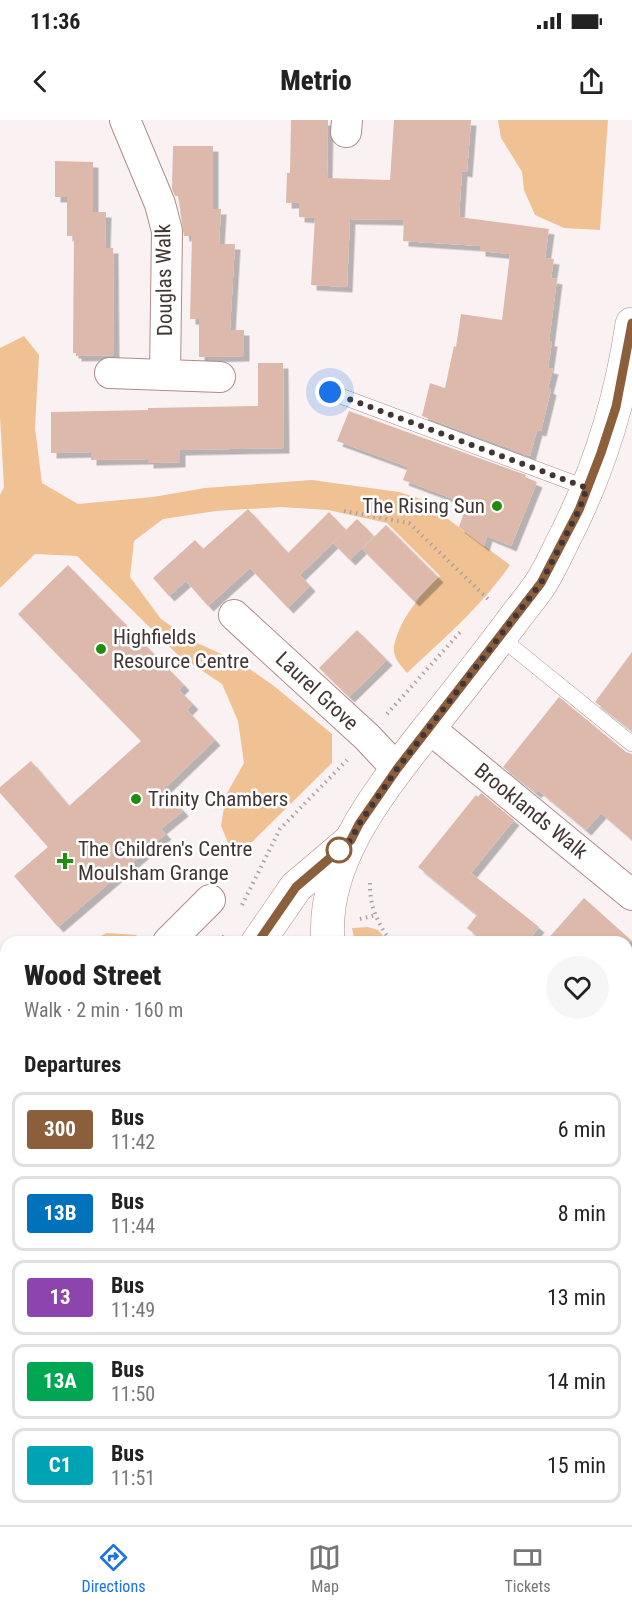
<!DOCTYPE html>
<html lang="en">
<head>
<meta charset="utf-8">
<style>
  body { margin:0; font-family:"Roboto Condensed",sans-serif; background:#f6f6f6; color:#222; height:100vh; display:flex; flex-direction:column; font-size:22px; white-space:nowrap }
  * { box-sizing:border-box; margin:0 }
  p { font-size:20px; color:#767676 }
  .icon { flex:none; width:33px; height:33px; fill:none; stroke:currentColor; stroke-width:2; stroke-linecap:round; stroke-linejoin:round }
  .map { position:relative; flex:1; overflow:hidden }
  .sheet { position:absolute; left:0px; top:816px; width:633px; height:590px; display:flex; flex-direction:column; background:#fff; border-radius:18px 18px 0 0; box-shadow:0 2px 4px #0004 }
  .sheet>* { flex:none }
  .badge { padding:0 12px; border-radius:4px; font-size:21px; line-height:39px }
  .you { position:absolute; width:30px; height:30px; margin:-15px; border:4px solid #fff; border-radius:50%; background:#1a73e8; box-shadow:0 0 0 9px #1a73e833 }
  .map>.badge { position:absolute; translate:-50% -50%; box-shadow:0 0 0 3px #fff }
  h2 { padding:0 24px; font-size:22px; line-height:54px }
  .round { display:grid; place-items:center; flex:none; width:63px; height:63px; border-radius:32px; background:#f6f6f6 }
  .headline { display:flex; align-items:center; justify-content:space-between; height:102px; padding:0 24px }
  h1 { font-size:28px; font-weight:800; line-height:45px }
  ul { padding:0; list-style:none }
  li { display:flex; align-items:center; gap:18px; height:75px; margin:0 12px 9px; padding:0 12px; border:3px solid #e0e0e0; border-radius:12px }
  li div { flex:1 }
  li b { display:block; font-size:22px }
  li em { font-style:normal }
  li .badge { min-width:66px; font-weight:700; text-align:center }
  .status { display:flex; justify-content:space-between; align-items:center; height:42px; padding:0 30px; background:#fff; direction:ltr }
  .status svg { height:16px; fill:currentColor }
  header { display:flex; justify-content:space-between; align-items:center; height:78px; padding:0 24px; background:#fff; font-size:27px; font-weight:800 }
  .tab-bar { display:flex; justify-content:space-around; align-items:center; height:84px; border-top:2px solid #e0e0e0; background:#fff; font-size:16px; color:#767676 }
  .tab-bar a { display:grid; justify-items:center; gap:3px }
  .tab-bar .on { color:#1a73e8 }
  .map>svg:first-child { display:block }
  .built { fill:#fce7e7 }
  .green { fill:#f0c293 }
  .building { fill:#ddb9ab; filter:url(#shadow) }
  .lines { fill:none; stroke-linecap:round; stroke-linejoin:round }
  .service-casing { stroke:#b08a8b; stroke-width:16 }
  .minor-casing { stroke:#b08a8b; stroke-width:32 }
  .secondary-casing { stroke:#b08a8b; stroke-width:34 }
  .primary-casing { stroke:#b08a8b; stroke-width:34 }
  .path { stroke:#aca1a1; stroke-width:4; stroke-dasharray:1.5 4.5; stroke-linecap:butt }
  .service { stroke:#fff; stroke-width:15 }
  .minor { stroke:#fff; stroke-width:30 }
  .secondary { stroke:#fff; stroke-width:33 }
  .primary { stroke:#fff; stroke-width:33 }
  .line-casing { stroke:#fff; stroke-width:14 }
  .line { stroke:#8b5e3c; stroke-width:9 }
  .walk { stroke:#443535; stroke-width:6; stroke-dasharray:0 10.8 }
  .poi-dot { fill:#208d10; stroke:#fff; stroke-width:2 }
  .stop-dot { fill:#fff; stroke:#8b5e3c; stroke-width:3 }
  .labels { text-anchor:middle; stroke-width:5; stroke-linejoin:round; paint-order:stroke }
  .street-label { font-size:21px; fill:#443535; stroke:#fff }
  .poi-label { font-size:21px; fill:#443535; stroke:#fff; text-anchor:start }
</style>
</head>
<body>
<div class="status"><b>11:36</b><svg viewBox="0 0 49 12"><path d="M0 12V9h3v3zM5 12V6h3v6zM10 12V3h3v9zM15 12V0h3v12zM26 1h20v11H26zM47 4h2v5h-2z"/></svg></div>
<header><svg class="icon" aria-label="back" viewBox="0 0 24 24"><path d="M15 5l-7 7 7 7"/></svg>Metrio<svg class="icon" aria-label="share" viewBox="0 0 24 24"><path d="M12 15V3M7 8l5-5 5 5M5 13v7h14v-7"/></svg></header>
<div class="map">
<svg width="632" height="1405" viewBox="0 0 632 1405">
  <defs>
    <filter id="shadow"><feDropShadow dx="5.5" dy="5.5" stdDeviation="0" flood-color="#0004"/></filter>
  </defs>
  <rect width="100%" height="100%" fill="#faf2f2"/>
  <polygon class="built" points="627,1305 632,1305 632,1405 328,1405 328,1400 627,1400"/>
  <g class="green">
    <polygon points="498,0 608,0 600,110 564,108 535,95 524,70 522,52 501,18"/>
    <path d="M24,216l15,19 -4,73 7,55 36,21 75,-7 52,-9 107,-8 87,12 22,7 89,66c-28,41 -67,74 -103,108 -5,-6 -12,-13 -13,-21 -1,-4 1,-10 2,-14 9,-26 25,-43 44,-62l-53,-53 -59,-13 -47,-3 -65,4 -53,8 -29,22 -4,36 31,42 32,22 48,22 33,23 58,48v29l-80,79 -23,3 -8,-19 5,-31 18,-32 -6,-42 -16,-37 -45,-30 -100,-98 -42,-2 -35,34v-93l4,-8 -4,-70v-69z"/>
    <polygon points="368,807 378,810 389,822 355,822 352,808"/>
    <polygon points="107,813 137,815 129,822 87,822"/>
    <polygon points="6,866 6,940 0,946 0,875"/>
  </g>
  <g class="building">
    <polygon points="291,0 328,0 327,58 390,60 394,0 471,0 467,52 462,51 459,97 549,109 545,138 554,139 551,158 557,159 549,221 552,221 548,248 553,249 548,268 551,270 541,311 537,310 530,336 422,296 430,263 445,268 454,226 456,227 461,194 502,200 510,134 480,131 480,126 403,121 404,100 350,99 347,167 311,165 315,98 299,97 299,83 286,83 287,53 290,53"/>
    <polygon points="173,26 213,26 213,89 221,89 219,124 235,124 230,210 244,210 244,236 199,237 199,199 190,199 192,116 184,116 178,76 175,76 172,69"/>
    <polygon points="55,41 93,42 93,92 106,92 105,128 113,128 114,235 76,236 76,233 73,233 74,116 67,116 67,77 55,77"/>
    <polygon points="258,243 283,243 284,328 180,330 180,342 148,343 148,339 91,340 91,332 51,333 51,292 148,290 148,288 258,286"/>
    <polygon points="349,291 526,355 525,357 537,362 511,426 487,416 484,426 459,407 467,384 403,360 408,347 337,321"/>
    <polygon points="248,389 288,433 329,392 346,410 300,455 310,466 288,488 250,448 208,486 186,461 169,476 153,458 195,420 203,429"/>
    <polygon points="357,399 374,416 350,440 333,423"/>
    <polygon points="386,405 438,457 414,481 362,429"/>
    <polygon points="68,445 184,565 179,570 193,584 187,590 215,620 164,669 183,691 161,709 166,714 58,807 14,756 48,727 0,673 0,667 31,641 69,686 141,621 18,494"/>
    <polygon points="357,510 387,540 349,577 319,548"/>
    <polygon points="632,532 632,611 595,582"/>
    <polygon points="559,577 626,632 632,634 632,720 601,693 586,710 538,670 536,673 503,647"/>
    <polygon points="481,673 514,700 471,753 539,807 527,822 484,822 467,808 477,795 418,747 476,675 478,677"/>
    <polygon points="584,778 632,821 632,822 545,822"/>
  </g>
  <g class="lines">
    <g class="service-casing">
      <g id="service">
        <polyline points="330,272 587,368"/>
        <polyline points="500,517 632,624"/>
        <polyline points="288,1405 288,1400"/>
      </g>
    </g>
    <g class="minor-casing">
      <g id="minor">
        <polyline points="125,0 160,84 167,111 165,255"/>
        <polyline points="346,12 347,0"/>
        <polyline points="110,253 220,257"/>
        <polyline points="234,495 367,617 397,649"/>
        <polyline points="429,608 632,775"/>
        <polyline points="168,822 210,780"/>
        <polyline points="627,992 632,992"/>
        <polyline points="0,1391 7,1405"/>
      </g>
    </g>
    <g class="secondary-casing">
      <g id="secondary">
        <polyline points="258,822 296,767 349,722"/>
        <path d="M328,822c-7,-79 51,-150 97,-209 29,-36 58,-73 86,-110 10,-14 21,-26 30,-40 9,-14 16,-30 23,-44 35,-68 57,-140 68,-215"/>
        <polyline points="238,1405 240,1400"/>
      </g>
    </g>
    <g class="primary-casing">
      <g id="primary">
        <polyline points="627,975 632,975"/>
        <polyline points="0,1014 6,1014"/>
        <polyline points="627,1023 632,1023"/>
      </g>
    </g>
    <g class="path">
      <polyline points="344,391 409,403 489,480"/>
      <polyline points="387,594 462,510"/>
      <path d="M370,763c-1,21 8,43 22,59"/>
      <polyline points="242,785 280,709 347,640"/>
      <polyline points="360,799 376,795"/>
      <polyline points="220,822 226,813"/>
      <polyline points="0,1069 4,1064 6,1065"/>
      <polyline points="0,1092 6,1092"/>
      <polyline points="0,1131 6,1121"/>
      <polyline points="198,1405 199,1400"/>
    </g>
    <use href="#service" class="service"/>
    <use href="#minor" class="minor"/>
    <use href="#secondary" class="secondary"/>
    <use href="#primary" class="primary"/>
  </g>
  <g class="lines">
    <g class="line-casing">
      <polyline id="line" points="258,822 296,767 351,720 359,704 397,649 541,463 579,390 601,333 616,287 632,203"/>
    </g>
    <use href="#line" class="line"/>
    <polyline class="walk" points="330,272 587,368 579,390 541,463 397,649 359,704 351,720 337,732 339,730"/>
  </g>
  <g class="poi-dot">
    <circle cx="497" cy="386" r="6"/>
    <circle cx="101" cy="529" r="6"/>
    <circle cx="136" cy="679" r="6"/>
    <path d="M62 732h6v6h6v6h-6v6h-6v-6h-6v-6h6z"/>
  </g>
  <circle class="stop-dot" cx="339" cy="730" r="12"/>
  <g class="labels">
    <g class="street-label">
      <text transform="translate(164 160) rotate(-91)" y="7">Douglas Walk</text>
      <text transform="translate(317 571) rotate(43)" y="7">Laurel Grove</text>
      <text transform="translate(531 691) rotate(39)" y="7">Brooklands Walk</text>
    </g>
    <g class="poi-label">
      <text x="485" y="393" text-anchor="end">The Rising Sun</text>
      <text x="113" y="524">Highfields<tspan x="113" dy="24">Resource Centre</tspan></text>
      <text x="148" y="686">Trinity Chambers</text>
      <text x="78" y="736">The Children's Centre<tspan x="78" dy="24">Moulsham Grange</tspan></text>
    </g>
  </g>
</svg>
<div class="you" style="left:330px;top:272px"></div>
<section class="sheet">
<div class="headline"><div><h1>Wood Street</h1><p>Walk · 2 min · 160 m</p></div><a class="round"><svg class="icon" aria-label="heart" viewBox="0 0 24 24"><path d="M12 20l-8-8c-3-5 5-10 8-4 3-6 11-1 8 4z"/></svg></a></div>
<h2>Departures</h2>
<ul>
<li><span class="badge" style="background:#8b5e3c;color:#fff">300</span><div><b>Bus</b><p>11:42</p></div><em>6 min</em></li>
<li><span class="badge" style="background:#0072bc;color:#fff">13B</span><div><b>Bus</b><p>11:44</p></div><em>8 min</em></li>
<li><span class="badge" style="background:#8e44ad;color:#fff">13</span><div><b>Bus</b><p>11:49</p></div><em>13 min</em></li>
<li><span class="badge" style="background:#00a651;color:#fff">13A</span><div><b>Bus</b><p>11:50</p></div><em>14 min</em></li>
<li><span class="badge" style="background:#00a3b4;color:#fff">C1</span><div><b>Bus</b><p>11:51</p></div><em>15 min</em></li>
</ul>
</section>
</div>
<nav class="tab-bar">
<a class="on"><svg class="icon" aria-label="directions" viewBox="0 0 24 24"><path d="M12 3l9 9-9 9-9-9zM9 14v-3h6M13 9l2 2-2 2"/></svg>Directions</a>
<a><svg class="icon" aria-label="map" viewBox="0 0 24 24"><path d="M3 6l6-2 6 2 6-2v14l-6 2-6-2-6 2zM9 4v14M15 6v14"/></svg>Map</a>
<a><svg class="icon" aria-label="tickets" viewBox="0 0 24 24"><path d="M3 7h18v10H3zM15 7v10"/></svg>Tickets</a>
</nav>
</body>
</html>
